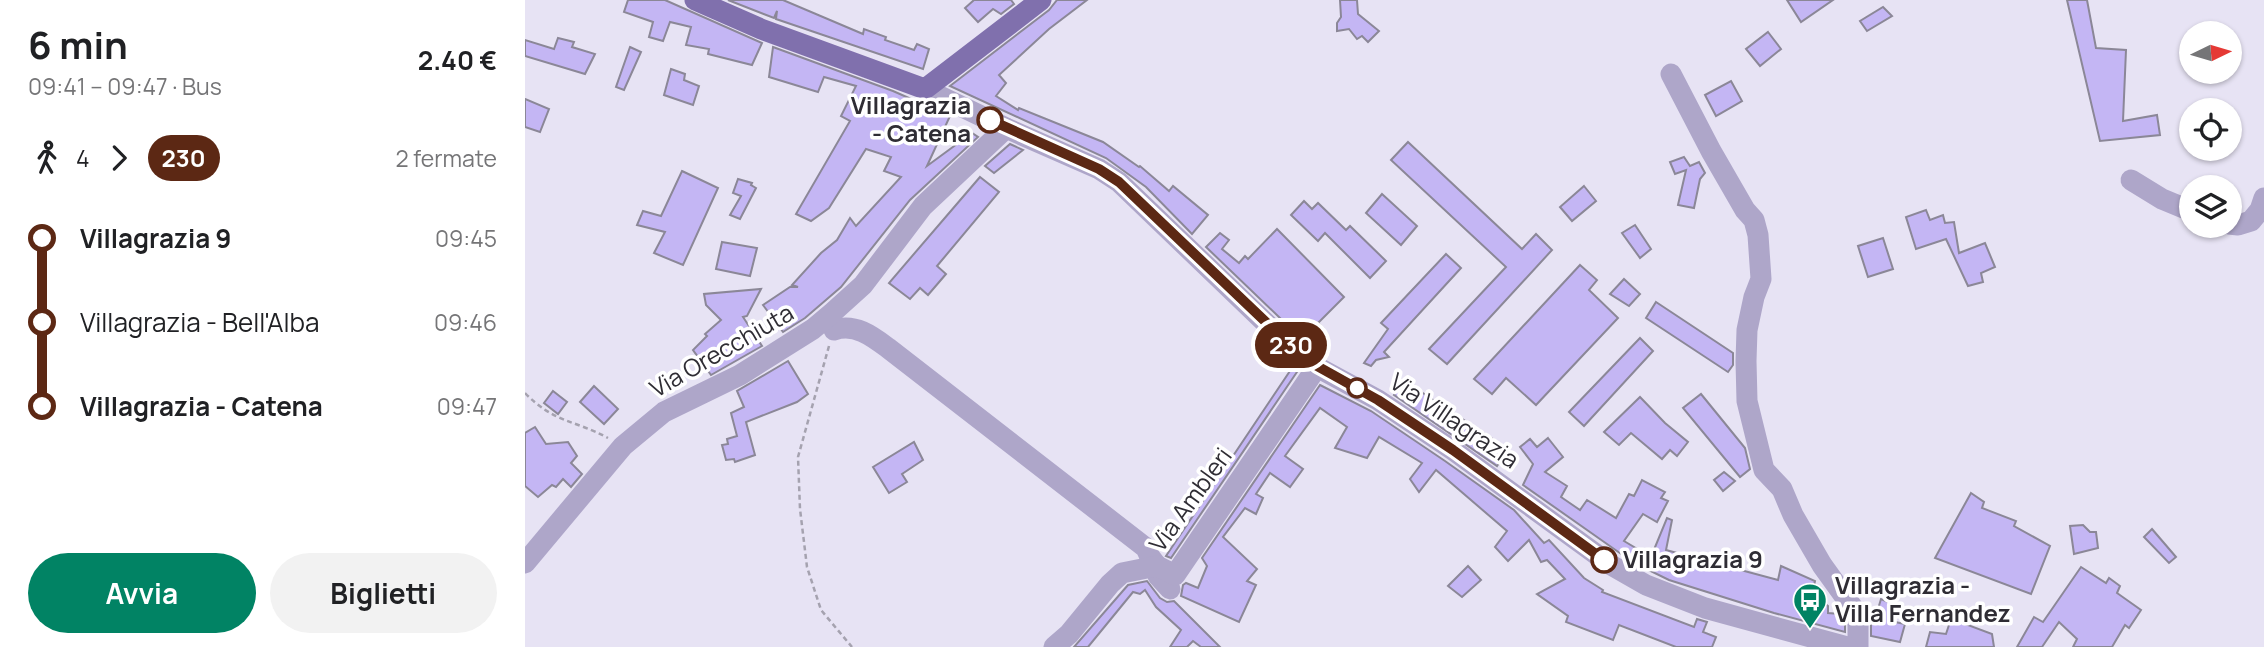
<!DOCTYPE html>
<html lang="it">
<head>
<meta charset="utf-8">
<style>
  body { margin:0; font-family:Manrope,sans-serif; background:#f2f2f2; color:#202124; height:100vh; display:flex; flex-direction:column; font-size:26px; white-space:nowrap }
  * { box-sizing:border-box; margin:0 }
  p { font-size:23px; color:#757577 }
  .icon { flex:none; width:38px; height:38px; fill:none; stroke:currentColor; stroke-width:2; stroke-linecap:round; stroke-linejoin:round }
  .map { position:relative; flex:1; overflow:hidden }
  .drawer { display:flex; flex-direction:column; background:#fff; width:525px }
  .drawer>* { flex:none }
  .badge { padding:0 14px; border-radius:23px; font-size:24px; line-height:46px }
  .needle { width:46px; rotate:85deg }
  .tools { position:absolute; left:1654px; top:21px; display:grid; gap:14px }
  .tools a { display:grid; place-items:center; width:63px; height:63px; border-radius:50%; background:#fff; box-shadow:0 2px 5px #0004; font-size:35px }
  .map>.badge { position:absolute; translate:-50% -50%; box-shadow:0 0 0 4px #fff }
  .legs { display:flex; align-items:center; gap:10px; height:77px; padding:0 28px; font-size:23px }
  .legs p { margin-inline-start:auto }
  .summary { display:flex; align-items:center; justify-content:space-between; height:119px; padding:0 28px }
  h1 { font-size:38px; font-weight:700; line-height:52px }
  .button { display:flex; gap:14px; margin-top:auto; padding:14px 28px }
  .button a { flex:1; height:80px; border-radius:42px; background:#018364; color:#fff; font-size:28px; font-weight:700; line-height:80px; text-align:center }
  .button a+a { background:#f2f2f2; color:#202124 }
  ul { padding:0 28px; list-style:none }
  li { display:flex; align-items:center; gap:24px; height:84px; font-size:26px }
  li i { display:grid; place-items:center; width:10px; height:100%; margin:0 9px; background:currentColor }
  li i::after { content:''; width:18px; height:18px; margin:-9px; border:5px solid; border-radius:50%; background:#fff }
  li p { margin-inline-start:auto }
  li:first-child i { background:linear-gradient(#0000 50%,currentColor 0) }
  li:last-child i { background:linear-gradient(currentColor 50%,#0000 0) }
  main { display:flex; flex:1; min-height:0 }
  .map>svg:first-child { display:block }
  .building { fill:#c4b6f4; stroke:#8b8797; stroke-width:2 }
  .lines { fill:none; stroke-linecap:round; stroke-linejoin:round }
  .path { stroke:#a5a2af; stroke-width:2.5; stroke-dasharray:5 3.5; stroke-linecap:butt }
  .minor { stroke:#aea6c9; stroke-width:21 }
  .major { stroke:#8070ad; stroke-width:21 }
  .line-1-casing { stroke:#fff; stroke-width:16 }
  .line-1 { stroke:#5c2814; stroke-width:10 }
  .stop-1-dot { fill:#fff; stroke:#5c2814; stroke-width:3.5 }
  .labels { text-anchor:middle; stroke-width:7; stroke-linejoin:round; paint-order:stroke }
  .stop-label { font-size:24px; font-weight:bold; fill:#2f2d34; stroke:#fff; text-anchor:end }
  .street-label { font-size:24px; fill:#2f2d34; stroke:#fff }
  .poi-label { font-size:24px; font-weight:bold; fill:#2f2d34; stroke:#fff; text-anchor:start }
</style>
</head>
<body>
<main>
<section class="drawer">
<div class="summary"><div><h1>6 min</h1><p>09:41 – 09:47 · Bus</p></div><b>2.40 €</b></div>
<div class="legs"><svg class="icon" aria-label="walk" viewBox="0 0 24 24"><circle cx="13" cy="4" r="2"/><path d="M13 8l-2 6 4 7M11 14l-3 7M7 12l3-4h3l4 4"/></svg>4<svg class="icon" aria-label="forward" viewBox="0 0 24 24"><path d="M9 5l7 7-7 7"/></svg><b class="badge" style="background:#5c2814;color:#fff">230</b><p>2 fermate</p></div>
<ul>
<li><i style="color:#5c2814"></i><b>Villagrazia 9</b><p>09:45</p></li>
<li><i style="color:#5c2814"></i><span>Villagrazia - Bell'Alba</span><p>09:46</p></li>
<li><i style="color:#5c2814"></i><b>Villagrazia - Catena</b><p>09:47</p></li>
</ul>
<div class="button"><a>Avvia</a><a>Biglietti</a></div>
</section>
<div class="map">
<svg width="1739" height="647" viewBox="0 0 1739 647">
  <rect width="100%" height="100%" fill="#e7e3f4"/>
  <g class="building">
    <polygon points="103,0 140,0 237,43 227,65 183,54 184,49 161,45 166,27 145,22 138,41 124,37 128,22 99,12"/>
    <polygon points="203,0 258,0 338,34 339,29 361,37 360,40 389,50 392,44 404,49 398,69 251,19 252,11 249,18"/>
    <polygon points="449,0 486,0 489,4 476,14 468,9 453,22 440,8"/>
    <polygon points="532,0 562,0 524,29 474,75 481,83 471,96 493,110 494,108 578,142 614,167 615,166 644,191 648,186 683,215 667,234 621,187 581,158 425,86 524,10"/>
    <polygon points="815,0 832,0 833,14 854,31 843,42 837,36 832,39 824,29 812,31 812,23 816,17"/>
    <polygon points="1262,0 1308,0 1276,22"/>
    <polygon points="1542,0 1562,0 1571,48 1601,50 1598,121 1632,115 1635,135 1575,141"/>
    <polygon points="1358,7 1367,16 1342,31 1335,21"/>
    <polygon points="1243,32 1256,49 1235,66 1221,49"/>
    <polygon points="33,38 49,42 47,47 70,54 60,74 0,56 0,40 29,49"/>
    <polygon points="105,47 116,52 99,90 91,87"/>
    <polygon points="248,47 368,91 425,116 402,166 447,133 453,137 385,200 316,287 280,318 258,332 238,305 265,287 273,287 267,285 296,253 312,240 325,218 331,226 376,177 359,171 366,157 341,149 304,208 286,221 271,214 325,121 316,116 331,86 299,77 293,92 244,77"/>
    <polygon points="146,69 160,74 159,80 174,86 168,105 139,95"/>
    <polygon points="1206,81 1217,101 1191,116 1180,95"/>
    <polygon points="0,99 24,109 15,132 0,127"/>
    <polygon points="883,142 997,249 1011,234 1027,250 922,364 904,349 981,267 866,160"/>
    <polygon points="485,144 498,150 469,173 460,166"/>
    <polygon points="1159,157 1165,166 1174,162 1180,173 1175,179 1169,208 1153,205 1161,170 1150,174 1145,162"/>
    <polygon points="157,171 193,188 158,265 129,253 140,232 112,225 118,211 136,216"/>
    <polygon points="455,177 474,192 412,266 421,274 403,295 395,288 385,299 364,283"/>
    <polygon points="213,179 227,183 226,185 231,188 215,219 205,215 216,196 208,193"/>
    <polygon points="1059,186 1071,201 1047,221 1035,207"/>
    <polygon points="857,194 892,226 876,245 841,213"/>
    <polygon points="779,201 787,209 793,203 821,230 825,226 861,261 845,278 800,233 793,241 766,215"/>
    <polygon points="1401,210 1405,220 1418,215 1420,223 1429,222 1434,253 1460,243 1470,267 1456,273 1458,282 1443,286 1421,239 1391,249 1381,217"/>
    <polygon points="1110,225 1126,249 1115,258 1097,233"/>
    <polygon points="752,229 819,297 793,323 798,328 787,345 756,319 681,247 695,233 704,240 697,249 714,263 720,256 723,259"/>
    <polygon points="1358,238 1368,269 1343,277 1333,246"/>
    <polygon points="197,242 232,248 225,276 191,269"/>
    <polygon points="921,254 936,268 859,352 864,357 851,360 846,366 839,363 863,329 856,323"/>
    <polygon points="1055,265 1072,280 1064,290 1093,318 1011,405 981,378 967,394 949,379"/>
    <polygon points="1099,279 1115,294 1104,306 1085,294"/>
    <polygon points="236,289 222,316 218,317 237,346 186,375 168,350 182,336 180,334 196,320 181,305 179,294"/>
    <polygon points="1131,302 1208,353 1208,365 1203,372 1121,318"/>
    <polygon points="1115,338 1128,351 1059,426 1044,412"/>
    <polygon points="263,361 283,394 272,402 221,422 230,455 210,462 209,459 201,460 197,445 203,444 202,439 212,436 206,413 219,407 212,391"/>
    <polygon points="769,365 774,369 646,558 641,556"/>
    <polygon points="878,380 983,449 972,466 869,395"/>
    <polygon points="795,385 846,411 920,461 989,510 1019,543 1024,540 1059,578 1078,590 1077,592 1169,627 1172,619 1182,622 1178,632 1191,637 1187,647 1151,647 1094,625 1088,640 1041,622 1043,616 1012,594 1040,579 1022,560 1016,562 1004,540 983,561 970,547 982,531 911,470 894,492 885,479 897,463 854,437 842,458 810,448 822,427 795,408 760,456 778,469 765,487 745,473 731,494 738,498 731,514 720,508 698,537 732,569 722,581 731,585 714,622 656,596 658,585 661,583 673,588 682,566 677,558"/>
    <polygon points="69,386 93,409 79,424 55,402"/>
    <polygon points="28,391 42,402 33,414 19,403"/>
    <polygon points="1176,394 1220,448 1225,469 1215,477 1158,408"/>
    <polygon points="1115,397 1140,423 1163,442 1152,456 1145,450 1137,459 1106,433 1094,445 1079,432"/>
    <polygon points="10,427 21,444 43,442 52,456 46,463 57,474 46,487 38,479 31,487 27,485 13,497 0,486 0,433"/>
    <polygon points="1023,438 1038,457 1020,472 1042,486 1036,497 1055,510 1062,500 1091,518 1104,494 1109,496 1117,480 1140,492 1136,498 1143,501 1132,522 1118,514 1099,541 1126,557 1142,518 1147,520 1141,550 1253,580 1256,566 1290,581 1287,594 1303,606 1303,613 1316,614 1320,619 1320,632 1249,613 1144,580 1109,563 998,485 1008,464 995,447 1005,439 1012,447"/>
    <polygon points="389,442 398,460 377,474 382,482 364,493 348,467"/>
    <polygon points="1199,472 1210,481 1198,491 1189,480"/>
    <polygon points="1446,493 1459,502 1457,508 1491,521 1489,526 1525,546 1506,594 1410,558"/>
    <polygon points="1558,525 1565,532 1571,532 1573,548 1549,554 1545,526"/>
    <polygon points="1627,529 1651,557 1644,563 1619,537"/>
    <polygon points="943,566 956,580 937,597 923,586"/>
    <polygon points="1556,567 1581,583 1584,578 1595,586 1592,593 1616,610 1604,628 1600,625 1587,647 1548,647 1552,639 1534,622 1517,647 1492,647 1509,617 1518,622"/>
    <polygon points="622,581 635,598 642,602 649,601 695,647 676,647 668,641 662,647 645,647 656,630 631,607 620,590 615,594 608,592 563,647 549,647 603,585"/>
    <polygon points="1366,598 1376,606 1365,621 1380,624 1375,642 1346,636 1346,608 1353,609 1356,599 1363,602"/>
    <polygon points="1428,613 1442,617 1440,624 1467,634 1469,647 1401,647 1405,632 1421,634"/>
  </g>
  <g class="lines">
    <g class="path">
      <polyline points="304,346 273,457 275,509 282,567 296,610 327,647"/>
      <path d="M0,393c29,30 50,27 83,45"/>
    </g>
    <g class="minor">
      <polyline points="1146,74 1186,151 1220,210 1229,220 1233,235 1236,279 1229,297 1222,330 1221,361 1222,401 1239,470 1257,489 1268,515 1297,565 1333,615 1333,647"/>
      <polyline points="400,89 481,128 574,169 594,182 747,329 792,367 853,400 928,450 1086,565 1121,585 1180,608 1322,647"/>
      <polyline points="1606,180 1637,199 1666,211"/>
      <polyline points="1704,224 1713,225 1726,221 1735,210 1739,198"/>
      <path d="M309,330c21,-7 38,6 54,18l258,200 4,9 7,9 1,10 12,13"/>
      <polyline points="0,563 98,446 139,412 215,375 288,329 307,313 338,285 398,206 481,128"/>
      <polyline points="529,647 544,634 585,584 597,573 632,566 650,575 792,367"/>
    </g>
    <polyline class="major" points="170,0 236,29 400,89 516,0"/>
  </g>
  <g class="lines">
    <g class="line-1-casing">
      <polyline id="line-1" points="465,120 574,169 594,182 747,328 792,366 853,400 928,450 1079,560"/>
    </g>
    <use href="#line-1" class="line-1"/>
  </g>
  <defs>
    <g id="bus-pin" transform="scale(1.75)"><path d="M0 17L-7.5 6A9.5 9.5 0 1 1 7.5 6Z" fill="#018364" stroke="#fff"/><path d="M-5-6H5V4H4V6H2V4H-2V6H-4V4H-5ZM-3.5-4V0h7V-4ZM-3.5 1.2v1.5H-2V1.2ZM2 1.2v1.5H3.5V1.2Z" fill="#fff"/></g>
  </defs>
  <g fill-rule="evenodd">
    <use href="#bus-pin" x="1285" y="600"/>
  </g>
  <g class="stop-1-dot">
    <circle cx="465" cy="120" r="12"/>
    <circle cx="832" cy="388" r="9"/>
    <circle cx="1079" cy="560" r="12"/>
  </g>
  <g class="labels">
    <g class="stop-label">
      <text x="446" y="114">Villagrazia<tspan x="446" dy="28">- Catena</tspan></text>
      <text x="1098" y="568" text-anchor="start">Villagrazia 9</text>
    </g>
    <g class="street-label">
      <text transform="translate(197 351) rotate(-30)" y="8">Via Orecchiuta</text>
      <text transform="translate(929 421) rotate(34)" y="8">Via Villagrazia</text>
      <text transform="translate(666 500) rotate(-54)" y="8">Via Ambleri</text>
    </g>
    <g class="poi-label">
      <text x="1310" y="594">Villagrazia -<tspan x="1310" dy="28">Villa Fernandez</tspan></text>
    </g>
  </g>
</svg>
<div class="tools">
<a><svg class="needle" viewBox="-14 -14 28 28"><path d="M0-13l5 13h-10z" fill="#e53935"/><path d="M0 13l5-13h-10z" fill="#757577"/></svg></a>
<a><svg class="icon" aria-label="locate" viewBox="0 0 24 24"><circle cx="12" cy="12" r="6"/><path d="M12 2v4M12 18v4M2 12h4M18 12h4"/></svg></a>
<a><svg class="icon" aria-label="layers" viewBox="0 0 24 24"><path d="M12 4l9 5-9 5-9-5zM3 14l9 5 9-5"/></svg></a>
</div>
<b class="badge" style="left:766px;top:345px;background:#5c2814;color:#fff">230</b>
</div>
</main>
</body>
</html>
